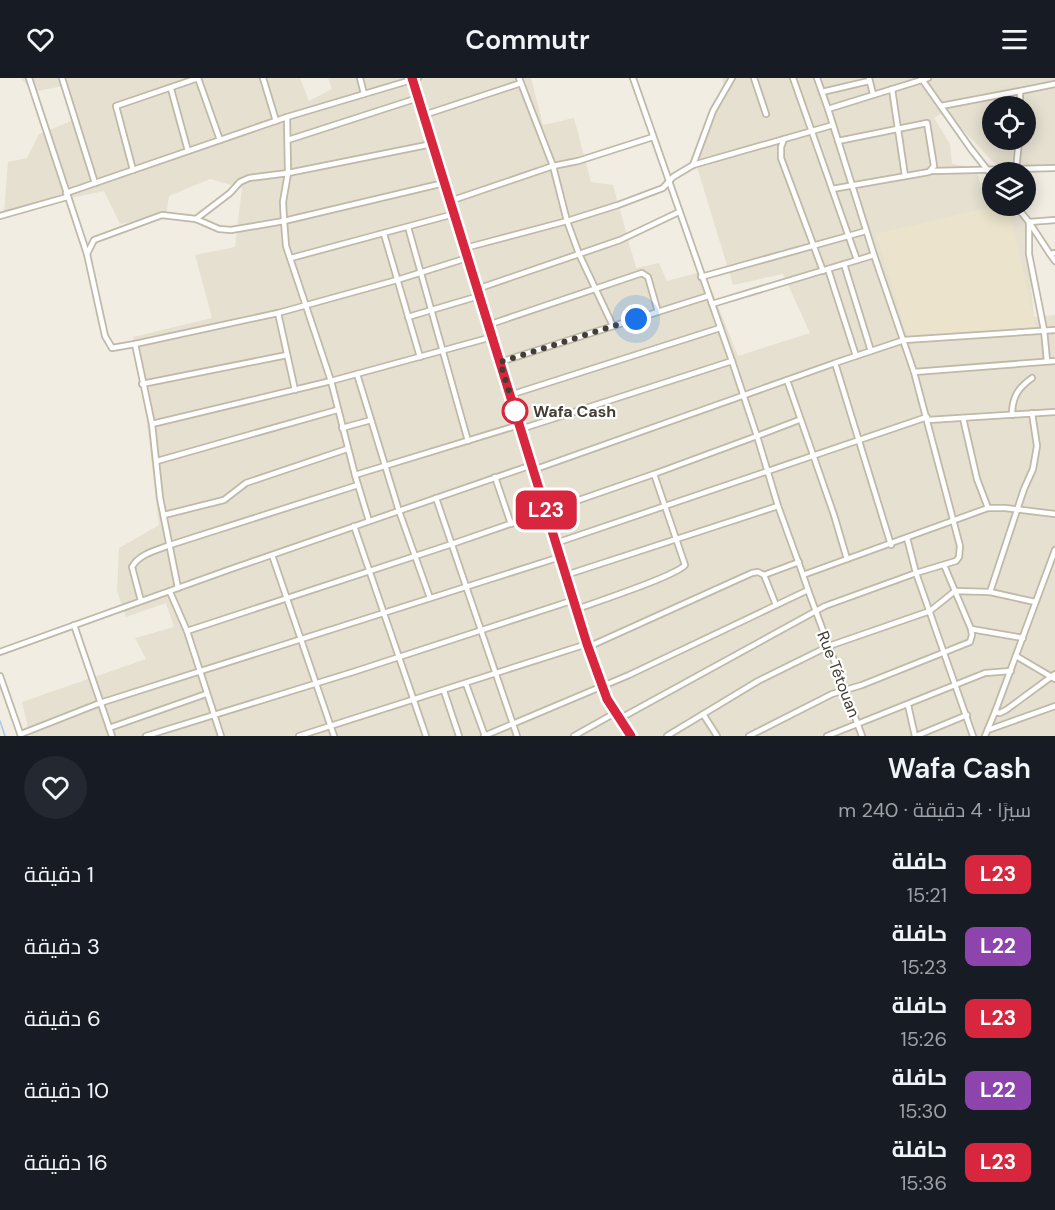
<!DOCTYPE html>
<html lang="ar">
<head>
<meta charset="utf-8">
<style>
  body { margin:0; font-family:"DM Sans",Cairo,sans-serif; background:#242831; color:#f1f3f6; direction:rtl; height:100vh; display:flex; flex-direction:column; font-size:22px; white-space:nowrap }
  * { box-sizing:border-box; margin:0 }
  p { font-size:20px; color:#9ea1a6 }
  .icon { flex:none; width:33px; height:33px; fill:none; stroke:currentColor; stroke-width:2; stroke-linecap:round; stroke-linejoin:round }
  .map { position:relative; height:658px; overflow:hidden; direction:ltr }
  .sheet { display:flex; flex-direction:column; background:#171b24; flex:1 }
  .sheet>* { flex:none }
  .badge { padding:0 12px; border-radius:9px; font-size:21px; line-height:39px }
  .tools { position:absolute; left:982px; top:18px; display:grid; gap:12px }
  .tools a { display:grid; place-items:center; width:54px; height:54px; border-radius:50%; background:#171b24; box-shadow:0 3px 15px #0003; font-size:30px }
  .you { position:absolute; width:30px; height:30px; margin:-15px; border:4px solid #fff; border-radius:50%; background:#1a73e8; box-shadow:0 0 0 9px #1a73e833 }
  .map>.badge { position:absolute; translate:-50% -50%; box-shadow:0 0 0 3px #fff }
  .round { display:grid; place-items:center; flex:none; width:63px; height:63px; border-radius:32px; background:#242831 }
  .summary { display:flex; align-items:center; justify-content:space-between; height:102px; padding:0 24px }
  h1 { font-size:28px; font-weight:600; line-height:45px }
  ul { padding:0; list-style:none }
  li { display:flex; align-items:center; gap:18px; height:72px; padding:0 24px }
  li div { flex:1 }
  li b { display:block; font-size:22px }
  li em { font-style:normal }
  li .badge { min-width:66px; font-weight:700; text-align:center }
  header { display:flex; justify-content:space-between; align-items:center; height:78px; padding:0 24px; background:#171b24; font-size:27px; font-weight:600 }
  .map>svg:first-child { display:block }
  .residential { fill:#e5e0d0; fill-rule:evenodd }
  .education { fill:#ebe3cb }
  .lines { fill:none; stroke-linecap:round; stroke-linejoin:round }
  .stream { stroke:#9ccaf0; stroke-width:1.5 }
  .street-casing { stroke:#c0b8a8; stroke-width:8 }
  .primary-casing { stroke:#e4c15d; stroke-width:10 }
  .street { stroke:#fff; stroke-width:4.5 }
  .primary { stroke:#ffe38d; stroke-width:8 }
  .line-casing { stroke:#fff; stroke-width:14 }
  .line { stroke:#d7263d; stroke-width:9 }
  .walk { stroke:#433d33; stroke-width:6; stroke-dasharray:0 10.8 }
  .stop-dot { fill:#fff; stroke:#d7263d; stroke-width:3 }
  .labels { text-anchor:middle; stroke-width:4.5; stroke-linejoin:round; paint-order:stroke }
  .stop-label { font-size:16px; font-weight:bold; fill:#433d33; stroke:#fff; text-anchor:start }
  .street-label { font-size:16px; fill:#433d33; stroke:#fff }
</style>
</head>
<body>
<header><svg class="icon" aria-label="menu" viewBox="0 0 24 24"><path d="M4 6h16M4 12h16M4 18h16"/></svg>Commutr<svg class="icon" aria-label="heart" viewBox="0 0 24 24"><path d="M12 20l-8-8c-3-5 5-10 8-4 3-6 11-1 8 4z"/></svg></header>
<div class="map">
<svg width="1055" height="658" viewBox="0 0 1055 658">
  <rect width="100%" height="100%" fill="#f1ede2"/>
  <path class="residential" d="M21,0h279l9,23 23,-12 -4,-11h203l12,47 31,-7 17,64 22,3 23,83 23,-5 8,18 37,-10 34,85 72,-23 -27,-59 -50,11 -40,-131 31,-67 -2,-9h333v90h-56l-54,-57 -11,7 16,26 2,20 24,4 7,25 10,5v8h15l16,8 10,103 21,-2v421h-1025l-8,-34 124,-43 -11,-21 39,-11 -8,-24 -40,14 -9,-26 2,-43 40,-23 -12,-102 -14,-86 79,-19 -17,-63 40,-8 7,-59 -32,-9 -41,17 -3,20 -46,8 -16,-33 -100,21 4,-50 19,-4 12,-24 32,-13 -8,-35 -31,6zM993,28h33v34h-33z"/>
  <polygon class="education" points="995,128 1008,128 1036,249 908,258 876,156"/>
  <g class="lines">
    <polyline class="stream" points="0,643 5,658"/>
    <g class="street-casing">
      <g id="street">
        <polyline points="29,0 87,176 105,258 112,270 135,266"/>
        <polyline points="62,0 95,105"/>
        <polyline points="198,0 220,62"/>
        <polyline points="263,0 276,43"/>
        <polyline points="360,0 364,16"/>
        <polyline points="519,0 553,88 567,143 579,176 613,248"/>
        <polyline points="633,0 732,283"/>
        <polyline points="754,0 766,36"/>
        <polyline points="793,0 857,182"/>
        <polyline points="817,0 828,31 928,0"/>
        <polyline points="869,0 873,16"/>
        <polyline points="921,0 971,71 993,99"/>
        <polyline points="171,11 188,73"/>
        <polyline points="892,11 905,98"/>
        <polyline points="822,14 869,3"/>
        <polyline points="941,28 1020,13"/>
        <polyline points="1020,28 1020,13 1055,6"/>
        <polyline points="828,31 874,177 914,294 960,468 959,479 956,483 916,495 907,460"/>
        <polyline points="424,37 521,5"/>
        <polyline points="287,39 288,95 283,124 284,143 444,105"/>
        <polyline points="784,61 781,69 781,80 823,193"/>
        <polyline points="288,62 418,20"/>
        <polyline points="693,87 713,33 732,0"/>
        <polyline points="133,92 116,28 198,0"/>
        <polyline points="1016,92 1019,62"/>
        <polyline points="932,93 1055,90"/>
        <polyline points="832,111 929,94 934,88 927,45 838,63"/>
        <polyline points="66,115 287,39 418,0"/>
        <polyline points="450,123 553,88 578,83 653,59"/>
        <polyline points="1016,128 1029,144 1029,176 1044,252 1047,283"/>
        <polyline points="0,138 67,119"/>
        <polyline points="196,141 230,115 240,104 249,100 288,95 432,66"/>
        <polyline points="408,149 468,363"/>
        <polyline points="384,156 420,279"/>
        <polyline points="465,170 567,143 618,127 663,110 673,99 693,87 833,47"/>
        <polyline points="1055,175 1050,176 1055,183"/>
        <polyline points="87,176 94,162 162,137 196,141 219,151 231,152 284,143 286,168 331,303 355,397 519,347"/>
        <polyline points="1050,176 1029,144 1055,142"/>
        <polyline points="291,180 454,136"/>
        <polyline points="844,186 871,273"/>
        <polyline points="828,191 856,278"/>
        <polyline points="701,199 866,153"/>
        <polyline points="477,211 620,162 679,134"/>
        <polyline points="712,226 874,177"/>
        <polyline points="278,235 295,312"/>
        <polyline points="408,239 479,218"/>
        <polyline points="488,247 642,195 648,199 658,234"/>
        <polyline points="500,284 708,218"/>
        <polyline points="914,294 1055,283"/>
        <polyline points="357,296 399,433 430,520"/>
        <polyline points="787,302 834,437 847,481"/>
        <polyline points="142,306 287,277"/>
        <polyline points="510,317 720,250"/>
        <polyline points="1032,335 1037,368 1033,391 1024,411 990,514 1035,524"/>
        <path d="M1012,337c0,-18 6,-27 20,-37"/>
        <polyline points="963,340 977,401 988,430"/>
        <polyline points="799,342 757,358 778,428 803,497 988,430 1005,430 1055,436"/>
        <polyline points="928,342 1055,334"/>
        <polyline points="152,346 331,303 492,259"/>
        <polyline points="342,350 371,342"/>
        <polyline points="521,351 732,283 757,358 654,396"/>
        <polyline points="157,383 337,332"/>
        <polyline points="533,392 835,285"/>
        <polyline points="355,397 369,443"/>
        <polyline points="495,399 511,446"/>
        <polyline points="436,420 517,658"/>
        <polyline points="164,437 224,422 246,405 347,371"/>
        <polyline points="354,448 426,658"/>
        <polyline points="556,465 927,339"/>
        <polyline points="891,467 835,285 904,262 1055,252"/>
        <polyline points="272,477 334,658"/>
        <polyline points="566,497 778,428"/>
        <polyline points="764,497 799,484"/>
        <polyline points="803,497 808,512"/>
        <polyline points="178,510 160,420 152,346 135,266 278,235 397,202 467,180"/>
        <polyline points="170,514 187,553 221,658"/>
        <path d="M141,523l-9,-34c7,-13 25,-17 38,-22l188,-60"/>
        <polyline points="74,547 112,658"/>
        <polyline points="971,551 1023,560"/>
        <path d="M187,553l265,-87 202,-70 31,91c-9,11 -89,37 -108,44"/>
        <polyline points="588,569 752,495 758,494 764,497 776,527"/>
        <polyline points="0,574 228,492 532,387"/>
        <polyline points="1016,578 1055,601"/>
        <polyline points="0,598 21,658"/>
        <polyline points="466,606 485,658"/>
        <polyline points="444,613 459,658"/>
        <polyline points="908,627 915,658"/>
        <polyline points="995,634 1000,635 1006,632 1055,596"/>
        <polyline points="703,636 717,658"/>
        <polyline points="619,641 825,528 916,495 973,658"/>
        <polyline points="109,650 206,616"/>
        <polyline points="988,652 1055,628"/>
        <polyline points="21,656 100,625 560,479"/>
        <polyline points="146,658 353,594 574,522"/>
        <polyline points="299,658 587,566"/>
        <polyline points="484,658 629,597 808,512 862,658"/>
        <polyline points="574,658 615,635"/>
        <polyline points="667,658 758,603 829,568 930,533 955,513 990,514"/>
        <polyline points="749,658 832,616 862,607 970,564 972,557 971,551 944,487"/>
        <polyline points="827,658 985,595 1011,593"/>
        <polyline points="916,658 967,637"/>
        <polyline points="985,658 995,634 1055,472"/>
      </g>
    </g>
    <g class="primary-casing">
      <polyline id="primary" points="412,0 587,566 607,621 631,658"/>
    </g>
    <use href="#street" class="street"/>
    <use href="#primary" class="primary"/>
  </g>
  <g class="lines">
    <g class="line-casing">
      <polyline id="line" points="412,0 587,566 607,621 631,658"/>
    </g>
    <use href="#line" class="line"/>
    <polyline class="walk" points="515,333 500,284 636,241"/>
  </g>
  <circle class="stop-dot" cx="515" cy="333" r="12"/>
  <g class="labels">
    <g class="stop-label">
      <text x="533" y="339">Wafa Cash</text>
    </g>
    <g class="street-label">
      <text transform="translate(839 596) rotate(69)" y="6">Rue Tétouan</text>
    </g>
  </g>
</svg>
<div class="tools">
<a><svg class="icon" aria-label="locate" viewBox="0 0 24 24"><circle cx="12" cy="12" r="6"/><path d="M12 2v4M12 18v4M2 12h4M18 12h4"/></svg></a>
<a><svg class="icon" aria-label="layers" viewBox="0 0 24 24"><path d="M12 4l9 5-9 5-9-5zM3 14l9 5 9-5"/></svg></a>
</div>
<div class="you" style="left:636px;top:241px"></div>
<b class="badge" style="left:546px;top:432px;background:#d7263d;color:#fff">L23</b>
</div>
<section class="sheet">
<div class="summary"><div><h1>Wafa Cash</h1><p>سيرًا · 4 دقيقة · 240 m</p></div><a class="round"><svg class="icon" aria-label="heart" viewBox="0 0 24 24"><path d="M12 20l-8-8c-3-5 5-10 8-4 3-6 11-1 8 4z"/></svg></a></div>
<ul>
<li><span class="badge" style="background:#d7263d;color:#fff">L23</span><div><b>حافلة</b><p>15:21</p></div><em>1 دقيقة</em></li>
<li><span class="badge" style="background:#8e44ad;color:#fff">L22</span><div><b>حافلة</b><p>15:23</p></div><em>3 دقيقة</em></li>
<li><span class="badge" style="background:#d7263d;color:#fff">L23</span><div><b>حافلة</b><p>15:26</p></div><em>6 دقيقة</em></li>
<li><span class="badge" style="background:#8e44ad;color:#fff">L22</span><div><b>حافلة</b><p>15:30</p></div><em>10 دقيقة</em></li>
<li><span class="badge" style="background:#d7263d;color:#fff">L23</span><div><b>حافلة</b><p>15:36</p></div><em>16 دقيقة</em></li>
</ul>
</section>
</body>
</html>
